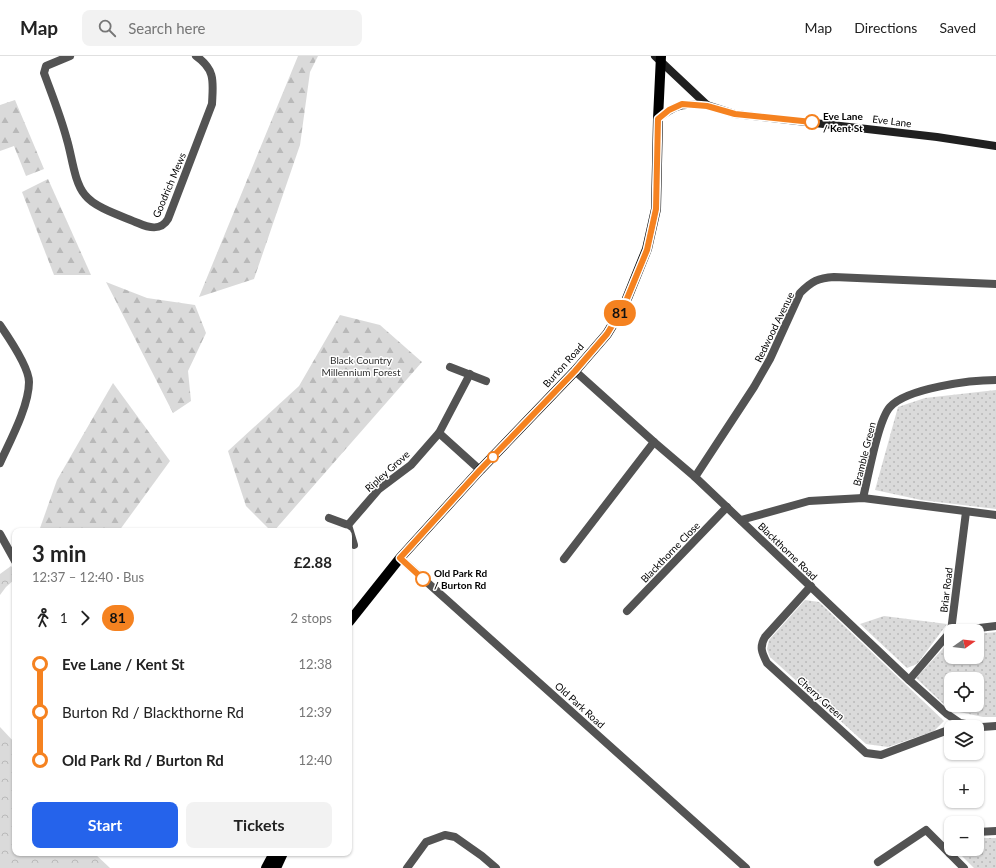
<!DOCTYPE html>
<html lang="en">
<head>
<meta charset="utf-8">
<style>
  body { margin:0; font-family:Lato,sans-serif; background:#f2f2f2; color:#222; height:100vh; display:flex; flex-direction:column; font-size:15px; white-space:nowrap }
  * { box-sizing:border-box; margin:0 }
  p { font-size:13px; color:#767676 }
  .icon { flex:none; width:22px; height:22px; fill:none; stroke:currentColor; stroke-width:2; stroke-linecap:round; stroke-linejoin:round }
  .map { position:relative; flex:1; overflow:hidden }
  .drawer { position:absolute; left:12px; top:472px; width:340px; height:328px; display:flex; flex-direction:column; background:#fff; border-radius:8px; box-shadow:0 1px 3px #0004 }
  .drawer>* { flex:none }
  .badge { padding:0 8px; border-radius:13px; font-size:14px; line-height:26px }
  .needle { width:26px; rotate:76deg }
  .buttons { position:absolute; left:944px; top:568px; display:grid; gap:8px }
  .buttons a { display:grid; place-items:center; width:40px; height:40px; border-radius:8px; background:#fff; box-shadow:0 1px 3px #0004; font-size:20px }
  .map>.badge { position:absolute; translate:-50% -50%; box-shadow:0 0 0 2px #fff }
  .legs { display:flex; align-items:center; gap:6px; height:44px; padding:0 20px; font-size:13px }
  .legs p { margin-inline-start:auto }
  .summary { display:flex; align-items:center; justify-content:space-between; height:68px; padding:0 20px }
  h1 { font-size:22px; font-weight:700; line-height:30px }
  .cta { display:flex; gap:8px; margin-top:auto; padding:8px 20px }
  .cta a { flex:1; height:46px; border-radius:8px; background:#2563eb; color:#fff; font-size:16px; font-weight:700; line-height:46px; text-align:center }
  .cta a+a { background:#f2f2f2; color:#222 }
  ul { padding:0 20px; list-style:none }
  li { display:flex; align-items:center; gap:14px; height:48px; font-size:15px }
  li i { display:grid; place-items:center; width:6px; height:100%; margin:0 5px; background:currentColor }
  li i::after { content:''; width:10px; height:10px; margin:-5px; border:3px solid; border-radius:50%; background:#fff }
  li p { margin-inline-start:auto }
  li:first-child i { background:linear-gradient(#0000 50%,currentColor 0) }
  li:last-child i { background:linear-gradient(currentColor 50%,#0000 0) }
  header { display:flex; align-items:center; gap:24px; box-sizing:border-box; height:56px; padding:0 20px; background:#fff; border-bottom:1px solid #e0e0e0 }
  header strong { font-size:19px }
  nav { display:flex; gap:22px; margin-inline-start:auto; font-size:14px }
  .search { width:280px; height:36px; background:#f2f2f2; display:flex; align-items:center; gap:10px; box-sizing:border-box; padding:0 14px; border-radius:8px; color:#767676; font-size:15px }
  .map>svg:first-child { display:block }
  .grass { fill:url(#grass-dots); fill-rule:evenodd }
  .forest { fill:url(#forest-firs) }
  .park { fill:url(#park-crowns) }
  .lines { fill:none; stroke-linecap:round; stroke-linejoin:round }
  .street { stroke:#535353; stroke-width:8 }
  .secondary { stroke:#202020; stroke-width:8 }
  .primary { stroke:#000; stroke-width:10 }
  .line-1-casing { stroke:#fff; stroke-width:9 }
  .line-1 { stroke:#f58220; stroke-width:6 }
  .stop-1-dot { fill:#fff; stroke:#f58220; stroke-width:2 }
  .labels { text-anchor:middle; stroke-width:3; stroke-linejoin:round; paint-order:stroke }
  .stop-label { font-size:10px; font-weight:bold; fill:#000; stroke:#fff; text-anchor:start }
  .street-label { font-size:10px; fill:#000; stroke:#fff }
  .park-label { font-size:10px; fill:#313131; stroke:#fff }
</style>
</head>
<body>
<header>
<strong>Map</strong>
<div class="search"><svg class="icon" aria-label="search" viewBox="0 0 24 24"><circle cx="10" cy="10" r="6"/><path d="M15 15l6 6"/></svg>Search here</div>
<nav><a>Map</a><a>Directions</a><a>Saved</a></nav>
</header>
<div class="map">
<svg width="996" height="812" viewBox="0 0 996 812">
  <defs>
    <pattern id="grass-dots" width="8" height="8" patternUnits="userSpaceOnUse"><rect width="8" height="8" fill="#dadada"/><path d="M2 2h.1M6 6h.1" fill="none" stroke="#b9b9b9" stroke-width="1.8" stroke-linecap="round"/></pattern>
    <pattern id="forest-firs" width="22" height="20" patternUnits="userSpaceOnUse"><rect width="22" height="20" fill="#dadada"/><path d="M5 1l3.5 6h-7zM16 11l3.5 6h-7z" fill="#b9b9b9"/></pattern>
    <pattern id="park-crowns" width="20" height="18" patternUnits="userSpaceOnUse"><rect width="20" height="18" fill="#dadada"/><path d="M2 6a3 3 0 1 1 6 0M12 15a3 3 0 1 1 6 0" fill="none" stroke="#b9b9b9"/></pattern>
  </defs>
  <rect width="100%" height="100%" fill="#fff"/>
  <g class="grass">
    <polygon points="996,334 996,453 921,444 875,434 898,351 925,342"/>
    <polygon points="805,544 819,546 944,665 934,675 888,691 866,688 770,601 767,593 769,584"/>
    <polygon points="884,560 947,568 917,608 907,612 860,568"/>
    <path d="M996,576v85h-13l-33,-7 -34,-32 35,-38v17h26v-23zM951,623h26v26h-26z"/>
    <polygon points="977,782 996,782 996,812 974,812 961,799 966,793 977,793"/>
  </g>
  <g class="forest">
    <polygon points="298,0 318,0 310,16 300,89 254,223 199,241"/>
    <polygon points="15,44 44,113 26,120 14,90 0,95 0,49"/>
    <polygon points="48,123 91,219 54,219 22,136"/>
    <polygon points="106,226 147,242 195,249 206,277 188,315 191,345 173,357"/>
    <polygon points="340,259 380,269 422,306 274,475 271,475 246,450 228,395 299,330"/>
    <polygon points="113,327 170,405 119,475 39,475 57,424"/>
  </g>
  <g class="park">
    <polygon points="11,510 15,515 15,523 6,531 0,539 0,518"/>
    <polygon points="0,671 15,687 15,797 94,797 110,812 0,812"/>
  </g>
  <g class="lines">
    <g class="street">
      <path d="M70,0l-24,10 -2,7c8,22 17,44 23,67 5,16 7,42 18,55 10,13 37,21 53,28 11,5 23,8 30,-4l44,-115c1,-22 4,-34 -16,-48"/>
      <path d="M0,269c9,13 29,42 29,57 0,24 -19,59 -29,81"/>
      <polyline points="450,311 486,325"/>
      <polyline points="575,315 654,386 695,421 909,624 947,658 960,667 982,671 996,670"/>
      <polyline points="439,377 480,414"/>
      <path d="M695,421l59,-90 16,-28 30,-66c12,-12 18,-15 34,-16l162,7"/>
      <path d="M863,442c5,-20 15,-78 27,-91 17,-19 81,-27 106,-27"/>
      <polyline points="329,462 348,469 354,489"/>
      <polyline points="741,464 809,445 863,442 996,459"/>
      <polyline points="348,469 379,433 411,409 439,377 470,318"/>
      <polyline points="0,478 15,505"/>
      <polyline points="400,502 746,812"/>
      <polyline points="564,503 654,386"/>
      <path d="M811,530l-46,51c-6,10 -3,16 2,26l99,90 15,2 70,-26"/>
      <polyline points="627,555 727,451"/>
      <polyline points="954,575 996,570"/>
      <polyline points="909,624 951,575 966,456"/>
      <polyline points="977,776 996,775"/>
      <polyline points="955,793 950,798 964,812"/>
      <polyline points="878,806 926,774 950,798"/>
      <polyline points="407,812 426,786 445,779 455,781 482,800 496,812"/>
    </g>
    <g class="secondary">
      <polyline points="655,0 707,49 735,58 937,81 996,90"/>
      <path d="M658,63c19,-16 25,-15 49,-14"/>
    </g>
    <g class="primary">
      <polyline points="349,566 400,502 480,414 575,315 607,278 624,250 647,193 656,153 658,63 661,0"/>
      <polyline points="266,812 274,797"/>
      <polyline points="276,812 283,797"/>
    </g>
  </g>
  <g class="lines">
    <g class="line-1-casing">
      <polyline id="line-1" points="423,523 400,502 480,414 575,315 607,278 624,250 647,194 656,153 658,63 669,54 682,48 707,50 735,58 812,66"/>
    </g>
    <use href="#line-1" class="line-1"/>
  </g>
  <g class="stop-1-dot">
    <circle cx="812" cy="66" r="7"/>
    <circle cx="493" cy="401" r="5"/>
    <circle cx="423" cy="523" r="7"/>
  </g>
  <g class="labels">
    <g class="stop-label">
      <text x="823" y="64">Eve Lane<tspan x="823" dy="12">/ Kent St</tspan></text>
      <text x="434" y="521">Old Park Rd<tspan x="434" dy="12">/ Burton Rd</tspan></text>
    </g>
    <g class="street-label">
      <text transform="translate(892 65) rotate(7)" y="4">Eve Lane</text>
      <text transform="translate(169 129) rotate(-67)" y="4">Goodrich Mews</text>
      <text transform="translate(774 271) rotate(-64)" y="4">Redwood Avenue</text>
      <text transform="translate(563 309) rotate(-48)" y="4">Burton Road</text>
      <text transform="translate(864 398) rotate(-76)" y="4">Bramble Green</text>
      <text transform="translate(387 415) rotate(-42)" y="4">Ripley Grove</text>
      <text transform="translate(788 495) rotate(44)" y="4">Blackthorne Road</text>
      <text transform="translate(670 496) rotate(-46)" y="4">Blackthorne Close</text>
      <text transform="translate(946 534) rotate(-83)" y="4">Briar Road</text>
      <text transform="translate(821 642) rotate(42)" y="4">Cherry Green</text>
      <text transform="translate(580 649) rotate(42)" y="4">Old Park Road</text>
    </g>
    <g class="park-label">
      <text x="361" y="308">Black Country<tspan x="361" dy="12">Millennium Forest</tspan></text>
    </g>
  </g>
</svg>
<div class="buttons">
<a><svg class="needle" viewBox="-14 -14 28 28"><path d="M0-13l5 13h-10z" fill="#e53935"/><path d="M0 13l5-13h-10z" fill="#767676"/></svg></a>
<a><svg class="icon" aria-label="locate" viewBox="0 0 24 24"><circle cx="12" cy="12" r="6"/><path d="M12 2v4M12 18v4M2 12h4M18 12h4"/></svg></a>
<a><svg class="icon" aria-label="layers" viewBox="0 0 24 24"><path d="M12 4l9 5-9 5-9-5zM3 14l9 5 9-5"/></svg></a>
<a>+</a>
<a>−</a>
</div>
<b class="badge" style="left:620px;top:257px;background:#f58220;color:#111">81</b>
<section class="drawer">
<div class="summary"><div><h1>3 min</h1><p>12:37 – 12:40 · Bus</p></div><b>£2.88</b></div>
<div class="legs"><svg class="icon" aria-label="walk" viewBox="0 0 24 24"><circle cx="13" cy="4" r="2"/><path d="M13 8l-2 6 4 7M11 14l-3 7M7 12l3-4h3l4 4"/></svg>1<svg class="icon" aria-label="forward" viewBox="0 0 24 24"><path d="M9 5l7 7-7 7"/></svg><b class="badge" style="background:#f58220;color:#111">81</b><p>2 stops</p></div>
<ul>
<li><i style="color:#f58220"></i><b>Eve Lane / Kent St</b><p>12:38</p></li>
<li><i style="color:#f58220"></i><span>Burton Rd / Blackthorne Rd</span><p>12:39</p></li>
<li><i style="color:#f58220"></i><b>Old Park Rd / Burton Rd</b><p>12:40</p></li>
</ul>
<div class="cta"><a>Start</a><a>Tickets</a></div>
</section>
</div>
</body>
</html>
